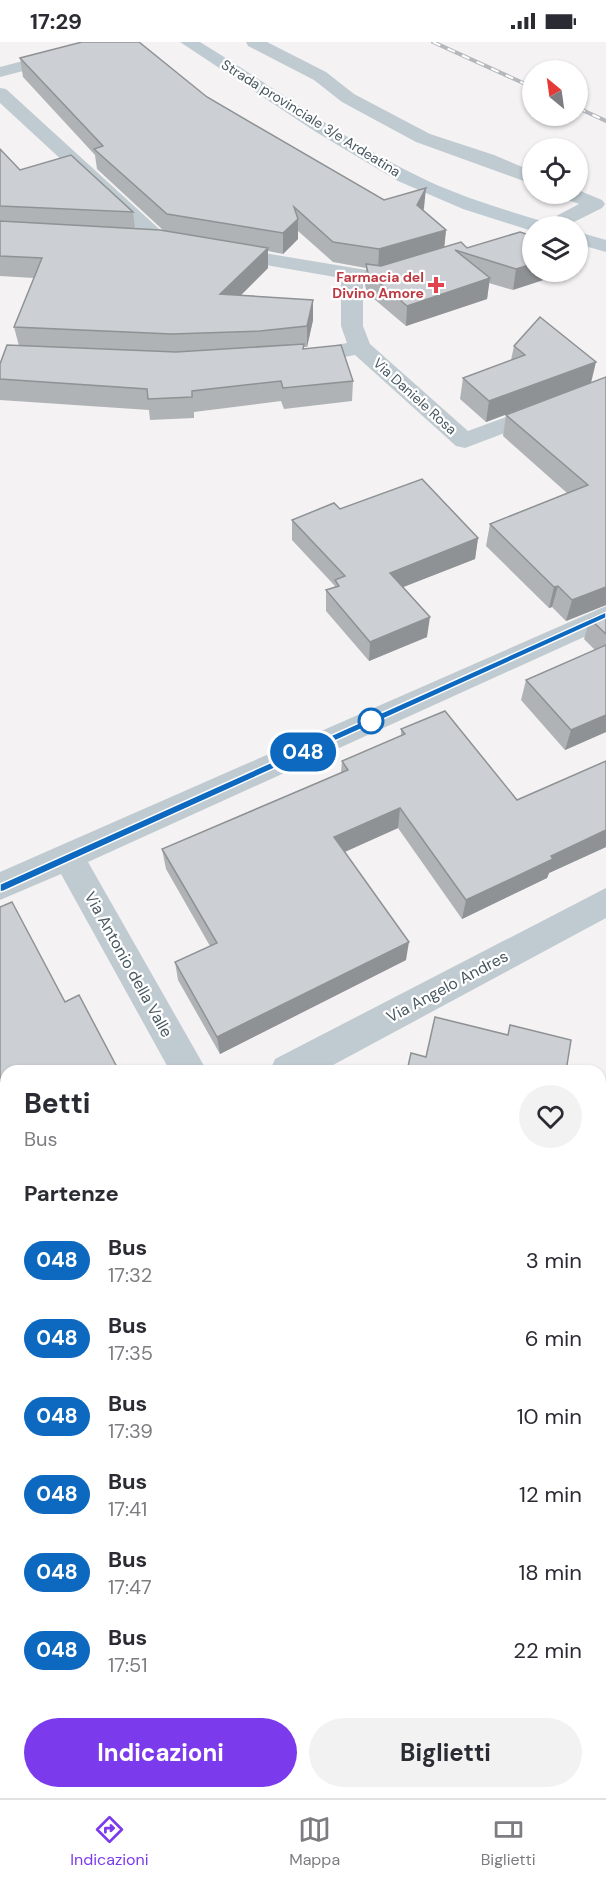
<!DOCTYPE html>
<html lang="it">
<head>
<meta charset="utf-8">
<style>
  body { margin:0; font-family:"DM Sans",sans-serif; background:#f2f2f3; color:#2b2b33; height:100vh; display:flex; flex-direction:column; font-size:22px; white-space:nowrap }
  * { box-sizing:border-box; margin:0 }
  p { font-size:20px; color:#7c7c81 }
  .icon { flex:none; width:33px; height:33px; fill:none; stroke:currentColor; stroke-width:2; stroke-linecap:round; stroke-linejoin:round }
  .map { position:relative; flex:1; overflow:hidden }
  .sheet { position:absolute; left:0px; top:1023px; width:606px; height:734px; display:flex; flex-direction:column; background:#fff; border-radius:18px 18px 0 0; box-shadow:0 2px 4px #0004 }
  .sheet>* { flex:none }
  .badge { padding:0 12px; border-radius:20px; font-size:21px; line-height:39px }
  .needle { width:39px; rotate:331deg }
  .tools { position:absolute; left:522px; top:18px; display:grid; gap:12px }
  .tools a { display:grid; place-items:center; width:66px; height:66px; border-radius:50%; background:#fff; box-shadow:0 2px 4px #0004; font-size:30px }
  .map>.badge { position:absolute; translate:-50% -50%; box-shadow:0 0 0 3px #fff }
  h2 { padding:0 24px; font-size:22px; line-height:54px }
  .round { display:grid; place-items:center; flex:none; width:63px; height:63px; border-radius:32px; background:#f2f2f3 }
  .headline { display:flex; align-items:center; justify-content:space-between; height:102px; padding:0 24px }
  h1 { font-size:28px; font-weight:700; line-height:45px }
  .button { display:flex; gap:12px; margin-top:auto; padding:12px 24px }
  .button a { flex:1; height:69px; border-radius:36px; background:#7c3aed; color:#fff; font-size:24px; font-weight:700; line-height:69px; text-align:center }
  .button a+a { background:#f2f2f3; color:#2b2b33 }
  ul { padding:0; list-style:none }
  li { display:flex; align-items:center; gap:18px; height:78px; padding:0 24px }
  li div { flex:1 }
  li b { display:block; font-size:22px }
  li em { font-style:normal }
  li .badge { min-width:66px; font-weight:700; text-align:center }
  .status { display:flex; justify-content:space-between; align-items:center; height:42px; padding:0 30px; background:#fff; direction:ltr }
  .status svg { height:16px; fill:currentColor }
  .tab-bar { display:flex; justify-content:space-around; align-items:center; height:84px; border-top:2px solid #e1e1e2; background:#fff; font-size:16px; color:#7c7c81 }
  .tab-bar a { display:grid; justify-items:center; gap:3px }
  .tab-bar .current { color:#7c3aed }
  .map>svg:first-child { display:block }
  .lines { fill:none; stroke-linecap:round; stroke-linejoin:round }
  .minor { fill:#c0cbd1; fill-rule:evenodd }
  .secondary { fill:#becbd3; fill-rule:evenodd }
  .rail-casing { stroke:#b4b8bc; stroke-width:4 }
  .rail { stroke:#fff; stroke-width:2; stroke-dasharray:8; stroke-linecap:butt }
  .wall { fill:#afb3b6 }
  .shaded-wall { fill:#8f9294 }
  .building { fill:#ccd0d4; stroke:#8f9294; stroke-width:1.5 }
  .line { fill:#0c69bf; stroke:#fff; stroke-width:1.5 }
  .health-dot { fill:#e0444e; stroke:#fff; stroke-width:2 }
  .stop-dot { fill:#fff; stroke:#0c69bf; stroke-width:3 }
  .labels { text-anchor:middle; stroke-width:4.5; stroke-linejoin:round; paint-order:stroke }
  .far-street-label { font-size:14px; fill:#495860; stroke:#fff }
  .far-health-label { font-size:14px; font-weight:bold; fill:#be3a42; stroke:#fff; text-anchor:end }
  .street-label { font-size:16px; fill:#495860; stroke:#fff }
</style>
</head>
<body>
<div class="status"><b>17:29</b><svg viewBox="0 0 49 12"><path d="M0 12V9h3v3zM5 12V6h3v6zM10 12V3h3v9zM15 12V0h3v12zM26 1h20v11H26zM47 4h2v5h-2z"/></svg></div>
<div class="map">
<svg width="606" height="1756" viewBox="0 0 606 1756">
  <rect width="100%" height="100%" fill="#f4f2f2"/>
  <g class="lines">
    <g class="minor">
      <polygon points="95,0 122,0 120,4 0,35 0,25"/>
      <polygon points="246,0 267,0 326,30 354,52 430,92 494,113 532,129 532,142 416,100 342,60 314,38 248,4"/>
      <polygon points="0,46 6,47 168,195 378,230 410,221 417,223 420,227 417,231 379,242 363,240 363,284 370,302 468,389 606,338 606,353 465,406 456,404 355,313 298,324 290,322 287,317 290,312 347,301 341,284 341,236 155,204 0,61"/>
      <polygon points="578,148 602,158 605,162 602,166 566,184 542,184 545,180 579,162 563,156 560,152 578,152"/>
      <polygon points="606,564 606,585 88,820 207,1029 170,1029 61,832 0,858 0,830"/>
      <polygon points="606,846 606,876 322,1029 270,1029 275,1017"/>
      <polygon points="606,1153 606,1302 600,1304 600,1155"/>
      <polygon points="6,1158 6,1198 0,1200 0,1160"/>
      <polygon points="74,1750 123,1750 122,1756 72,1756"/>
      <polygon points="508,1750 558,1750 557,1756 507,1756"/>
    </g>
    <g class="secondary">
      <path d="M180,0h20c76,46 147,101 228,139 37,17 77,29 117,41l3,4h-16v5l-69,-22 -65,-28 -82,-49z"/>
      <polygon points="578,190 606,198 606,210 578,202"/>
    </g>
    <g class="rail-casing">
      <g id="rail">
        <polyline points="433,0 532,45"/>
        <polyline points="578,66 606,79"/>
      </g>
    </g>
    <use href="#rail" class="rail"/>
  </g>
  <g class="wall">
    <polygon points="20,16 207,55 384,158 424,166 423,169 446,188 444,205 467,206 532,194 513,248 489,241 487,257 406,284 367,251 365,243 366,226 333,220 298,189 298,197 283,212 268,209 268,226 241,253 313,258 313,278 307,305 304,305 304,307 353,339 352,359 284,367 281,359 194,370 194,376 150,378 149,368 0,358 0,322 19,304 14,285 34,236 0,234 0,107 20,128 133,170 135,187 164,189 97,127 95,113 23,35"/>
    <polygon points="514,304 591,341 606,563 566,579 552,565 549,566 486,504 490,482 567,451 503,394 506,373 563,351 486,380 460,357 463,336 511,318"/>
    <polygon points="340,467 478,496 475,517 403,545 427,595 369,619 326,569 326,548 334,545 335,544 292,498 292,478"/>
    <polygon points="606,570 606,690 565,708 521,658 526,638 595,608 584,597 590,577"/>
    <polygon points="401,687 517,758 606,719 606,805 549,831 547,836 462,877 398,786 345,810 406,918 220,1012 178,938 175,920 210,904 166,827 162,807 341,730 342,719 401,694"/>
  </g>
  <g class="shaded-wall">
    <polygon points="426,146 424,166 415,184 417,163"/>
    <polygon points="298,177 298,197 283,212 283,191"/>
    <polygon points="446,188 444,208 378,228 379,207"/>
    <polygon points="268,206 268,226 221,273 220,252"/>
    <polygon points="532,222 532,230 568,230 513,248 516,227"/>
    <polygon points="490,236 487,257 406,284 407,264"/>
    <polygon points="313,258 313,278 307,305 307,284"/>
    <polygon points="596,320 591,341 486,380 489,359"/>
    <polygon points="478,496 475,517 388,551 390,531"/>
    <polygon points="558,544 552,565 549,566 554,545"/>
    <polygon points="606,545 606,563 566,579 572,558"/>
    <polygon points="430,575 427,595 369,619 370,600"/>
    <polygon points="606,673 606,690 565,708 571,688"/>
    <polygon points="400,766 398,786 333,815 334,795"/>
    <polygon points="606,788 606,805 549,831 547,836 462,877 466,858 551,814"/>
    <polygon points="409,900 406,918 220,1012 217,995"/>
    <polygon points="6,1091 6,1111 0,1114 0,1094"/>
    <polygon points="6,1581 6,1603 0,1614 0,1593"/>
  </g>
  <g class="building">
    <polygon points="82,0 139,0 207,55 384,158 426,146 417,163 446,188 379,207 333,200 294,165 298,177 283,191 167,172 94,107 103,104 20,16"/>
    <polygon points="0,107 20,128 71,113 133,170 0,164"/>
    <polygon points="0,179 160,188 268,206 220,252 313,258 307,284 260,289 172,292 14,285 42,216 0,214"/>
    <polygon points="520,190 532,194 532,222 516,227 455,208 490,236 407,264 368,231 366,222 381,224 461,200 467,206"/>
    <polygon points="540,275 596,320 489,359 463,336 525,313 514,304"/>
    <polygon points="304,302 303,307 341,303 353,339 283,346 281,339 192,349 192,355 148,357 147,347 0,337 0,322 7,303 176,310"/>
    <polygon points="606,335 606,545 572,558 558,544 554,545 490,482 588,443 506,373"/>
    <polygon points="422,437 478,496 390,531 430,575 370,600 326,548 339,544 335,538 345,534 292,478 334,461 340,467"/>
    <polygon points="606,570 606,592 590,577"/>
    <polygon points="606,603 606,673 571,688 526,638"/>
    <polygon points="445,669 517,758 606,719 606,788 551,814 553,817 466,858 400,766 334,795 409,900 217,995 175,920 217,901 162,807 348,728 342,719 405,692 401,687"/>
    <polygon points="12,860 65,960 79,953 119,1029 6,1029 6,1091 0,1094 0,865"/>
    <polygon points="435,975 508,993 510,983 571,998 566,1029 407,1029 411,1011 426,1015"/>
    <polygon points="6,1202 6,1254 0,1239 0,1205"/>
    <polygon points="0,1358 6,1361 6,1581 0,1593"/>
    <polygon points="158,1750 305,1750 303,1756 155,1756"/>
  </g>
  <polygon class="line" points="606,570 606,576 4,849 0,850 0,842"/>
  <path class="health-dot" d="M433 234h6v6h6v6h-6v6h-6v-6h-6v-6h6z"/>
  <circle class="stop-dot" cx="371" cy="679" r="12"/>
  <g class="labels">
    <g class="far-street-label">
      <text transform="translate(311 76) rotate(32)" y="5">Strada provinciale 3/e Ardeatina</text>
      <text transform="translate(415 354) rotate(42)" y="5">Via Daniele Rosa</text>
    </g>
    <g class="far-health-label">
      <text x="424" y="240">Farmacia del<tspan x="424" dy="16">Divino Amore</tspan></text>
    </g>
    <g class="street-label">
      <text transform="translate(129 922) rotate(61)" y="6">Via Antonio della Valle</text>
      <text transform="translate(447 944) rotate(-28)" y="6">Via Angelo Andres</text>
    </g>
  </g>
</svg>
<div class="tools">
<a><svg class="needle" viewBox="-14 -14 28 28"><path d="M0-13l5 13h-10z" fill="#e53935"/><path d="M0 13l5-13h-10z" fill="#7c7c81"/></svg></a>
<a><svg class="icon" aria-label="locate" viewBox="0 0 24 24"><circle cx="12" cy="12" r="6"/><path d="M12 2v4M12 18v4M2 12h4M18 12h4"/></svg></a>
<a><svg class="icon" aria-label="layers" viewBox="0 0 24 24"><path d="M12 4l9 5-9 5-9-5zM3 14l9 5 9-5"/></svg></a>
</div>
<b class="badge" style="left:303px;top:710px;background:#0c69bf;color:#fff">048</b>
<section class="sheet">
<div class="headline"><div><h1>Betti</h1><p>Bus</p></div><a class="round"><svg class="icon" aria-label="heart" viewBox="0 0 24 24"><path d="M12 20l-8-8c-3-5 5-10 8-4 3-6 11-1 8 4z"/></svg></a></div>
<h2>Partenze</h2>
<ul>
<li><span class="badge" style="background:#0c69bf;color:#fff">048</span><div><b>Bus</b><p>17:32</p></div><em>3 min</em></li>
<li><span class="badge" style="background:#0c69bf;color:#fff">048</span><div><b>Bus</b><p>17:35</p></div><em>6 min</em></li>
<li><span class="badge" style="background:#0c69bf;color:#fff">048</span><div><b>Bus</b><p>17:39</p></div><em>10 min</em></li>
<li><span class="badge" style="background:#0c69bf;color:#fff">048</span><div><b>Bus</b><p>17:41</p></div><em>12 min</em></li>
<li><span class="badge" style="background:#0c69bf;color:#fff">048</span><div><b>Bus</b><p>17:47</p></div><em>18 min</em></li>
<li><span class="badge" style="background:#0c69bf;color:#fff">048</span><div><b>Bus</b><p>17:51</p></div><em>22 min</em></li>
</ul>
<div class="button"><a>Indicazioni</a><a>Biglietti</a></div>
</section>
</div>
<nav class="tab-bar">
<a class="current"><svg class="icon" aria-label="directions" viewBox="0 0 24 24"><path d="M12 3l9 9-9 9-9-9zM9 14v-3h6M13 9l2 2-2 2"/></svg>Indicazioni</a>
<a><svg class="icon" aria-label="map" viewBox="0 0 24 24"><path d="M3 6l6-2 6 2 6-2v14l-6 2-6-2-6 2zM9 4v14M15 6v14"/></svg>Mappa</a>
<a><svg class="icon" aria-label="tickets" viewBox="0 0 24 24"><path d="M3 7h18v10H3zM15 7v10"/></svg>Biglietti</a>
</nav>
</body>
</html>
